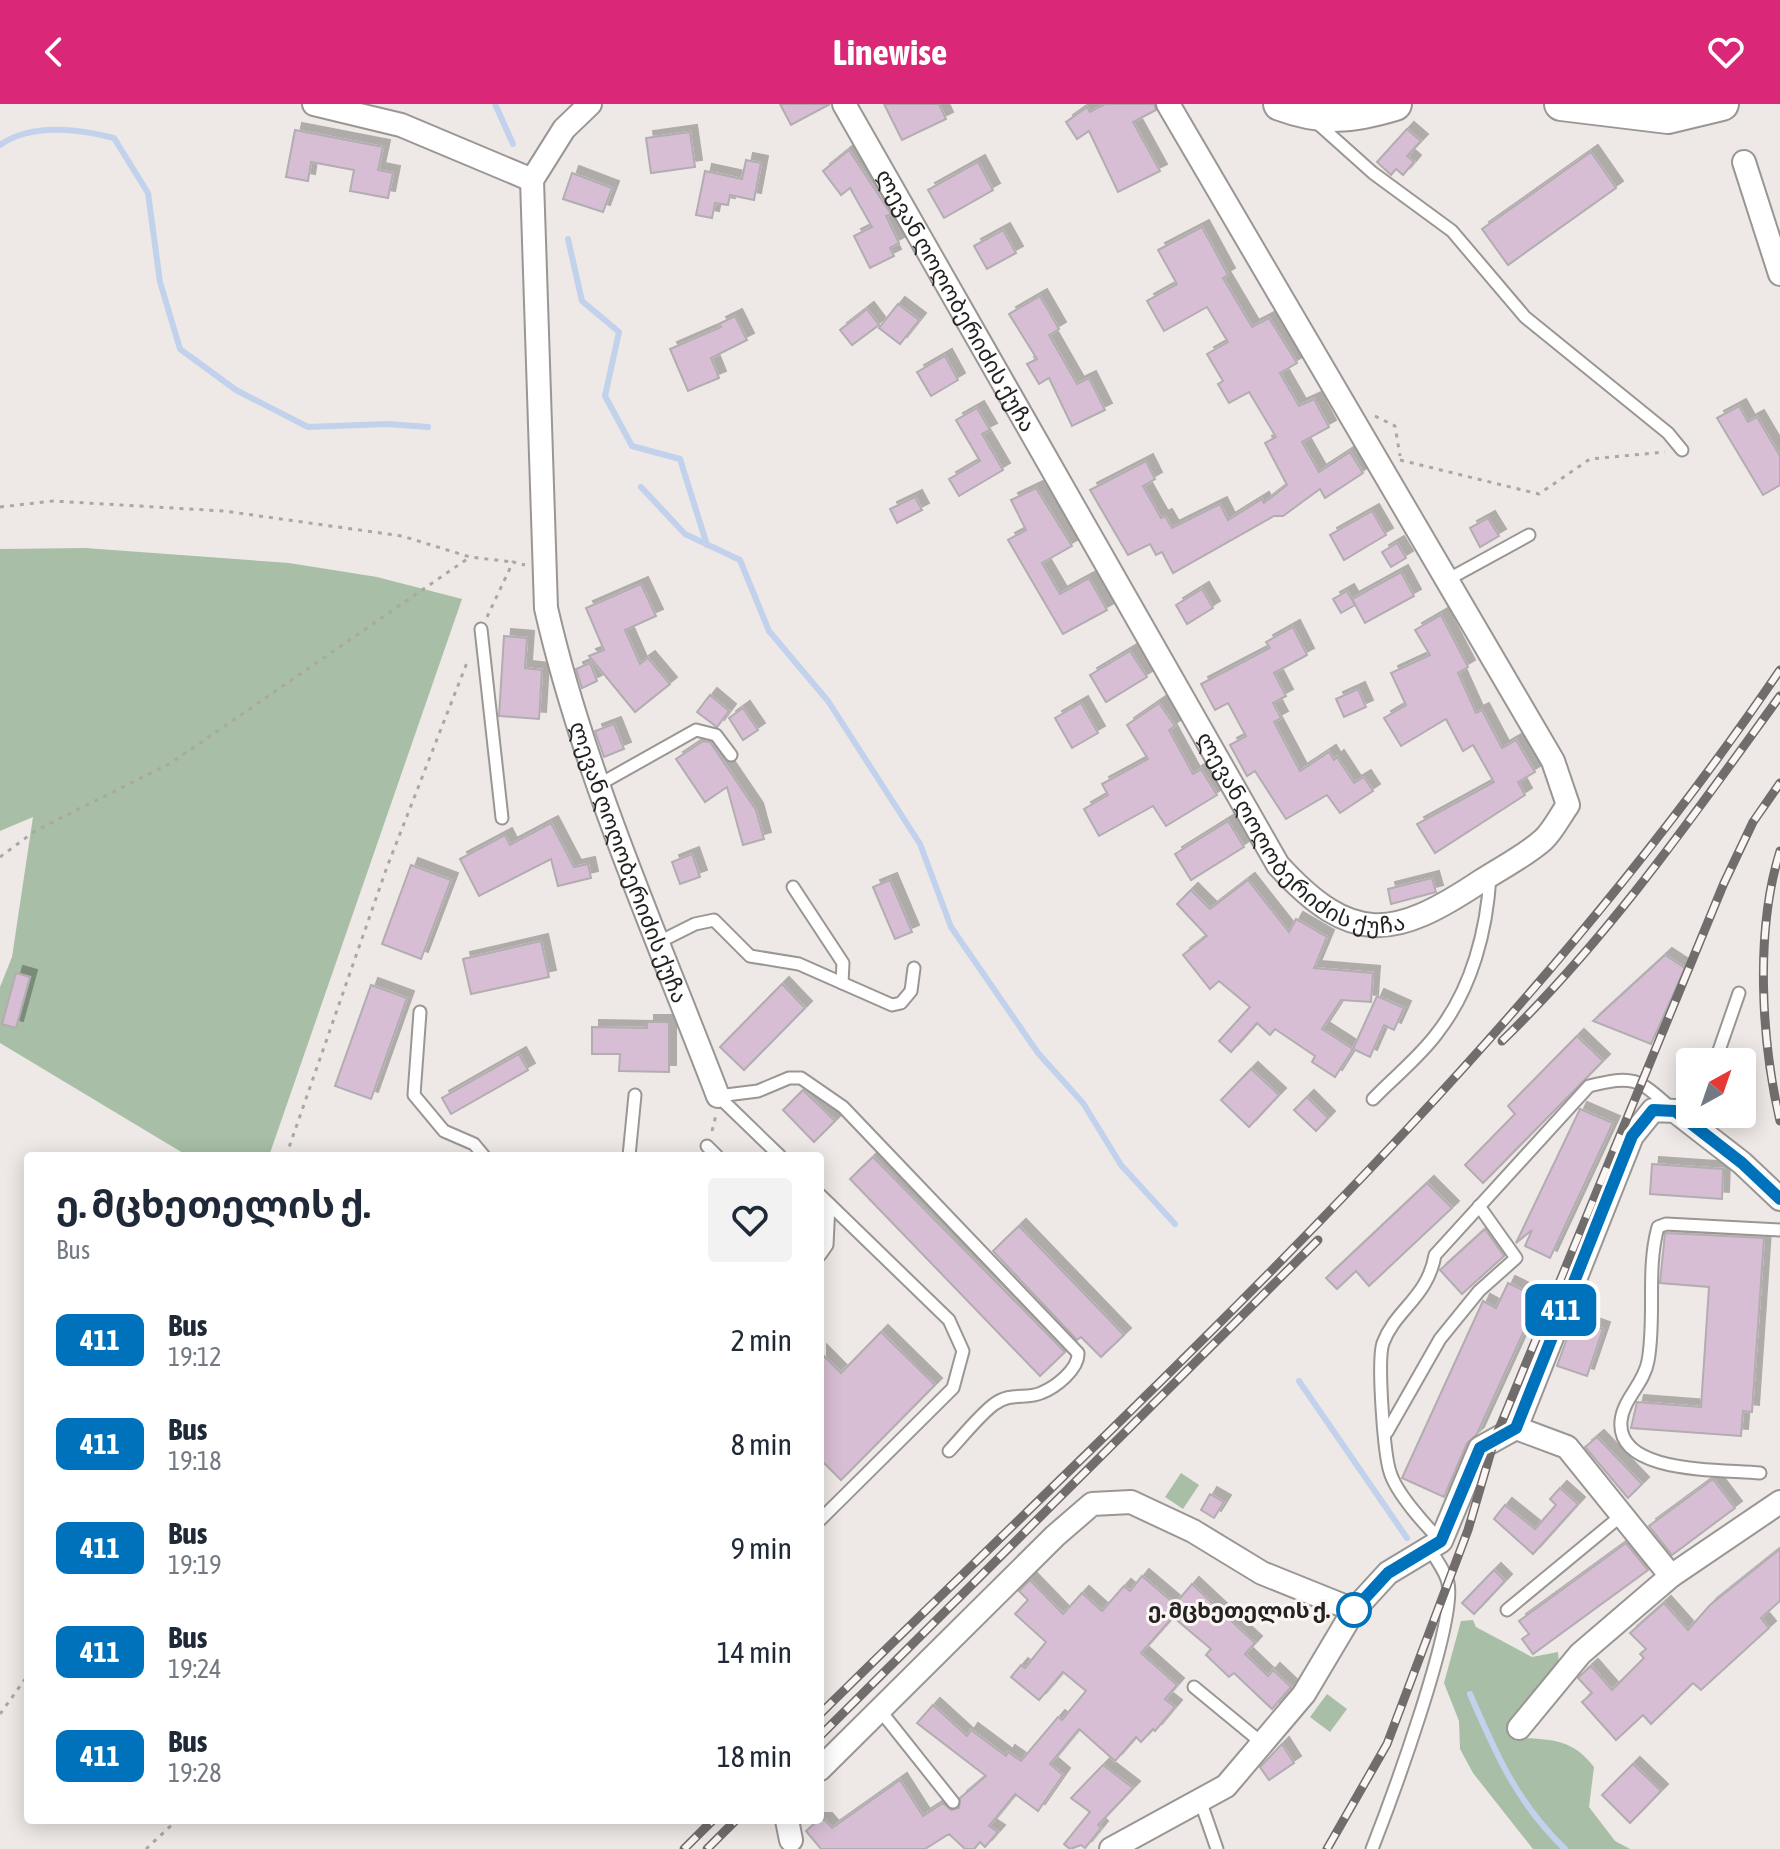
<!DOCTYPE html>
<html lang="en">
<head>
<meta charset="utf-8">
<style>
  body { margin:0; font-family:"Asap Condensed","Noto Sans Georgian",sans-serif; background:#f2f2f3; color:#1f2937; height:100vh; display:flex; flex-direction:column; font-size:30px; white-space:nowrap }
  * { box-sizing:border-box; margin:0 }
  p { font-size:26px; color:#747a83 }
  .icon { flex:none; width:44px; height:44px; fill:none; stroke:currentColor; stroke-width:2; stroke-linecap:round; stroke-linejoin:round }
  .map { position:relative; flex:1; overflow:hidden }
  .details { position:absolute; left:24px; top:1048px; width:800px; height:672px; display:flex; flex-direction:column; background:#fff; border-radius:8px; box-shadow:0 4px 20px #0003 }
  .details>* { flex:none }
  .badge { padding:0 16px; border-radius:12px; font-size:28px; line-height:52px }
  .needle { width:52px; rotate:40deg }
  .fabs { position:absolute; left:1676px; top:944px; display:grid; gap:16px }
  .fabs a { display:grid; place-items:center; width:80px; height:80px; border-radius:8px; background:#fff; box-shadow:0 4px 20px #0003; font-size:40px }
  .map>.badge { position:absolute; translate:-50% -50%; box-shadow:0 0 0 4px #fff }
  .round { display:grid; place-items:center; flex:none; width:84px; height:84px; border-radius:8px; background:#f2f2f3 }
  .summary { display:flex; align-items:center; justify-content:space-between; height:136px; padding:0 32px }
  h1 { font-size:38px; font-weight:700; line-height:60px }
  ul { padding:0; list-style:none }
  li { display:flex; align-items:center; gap:24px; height:104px; padding:0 32px }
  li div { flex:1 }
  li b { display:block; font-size:30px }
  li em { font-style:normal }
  li .badge { min-width:88px; font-weight:700; text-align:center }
  header { display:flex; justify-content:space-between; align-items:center; height:104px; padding:0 32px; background:#db2777; color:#fff; font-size:36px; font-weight:700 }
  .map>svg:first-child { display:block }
  .green { fill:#a8bea6 }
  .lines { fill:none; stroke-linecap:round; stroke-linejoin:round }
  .stream { stroke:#c2d1ec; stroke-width:6 }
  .building { fill:#d8bed4; stroke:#b1adb0; stroke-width:2; filter:url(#shadow) }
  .lane-casing { stroke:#9a9693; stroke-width:15 }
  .street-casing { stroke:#9a9693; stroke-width:26 }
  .secondary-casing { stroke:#9a9693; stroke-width:36 }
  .path { stroke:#aaa7a4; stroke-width:3; stroke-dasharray:4 6; stroke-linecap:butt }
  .lane { stroke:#fff; stroke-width:11 }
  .street { stroke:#fff; stroke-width:22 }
  .secondary { stroke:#fff; stroke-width:32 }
  .rail-casing { stroke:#706d6c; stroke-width:9 }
  .rail { stroke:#fbf6f4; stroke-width:6; stroke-dasharray:18; stroke-linecap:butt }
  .line-casing { stroke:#fff; stroke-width:18 }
  .line { stroke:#0072bc; stroke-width:12 }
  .stop-dot { fill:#fff; stroke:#0072bc; stroke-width:4 }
  .labels { text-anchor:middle; stroke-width:6; stroke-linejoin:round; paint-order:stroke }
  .street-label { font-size:22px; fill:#232221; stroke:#fbf6f4 }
  .stop-label { font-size:22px; font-weight:bold; fill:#232221; stroke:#fbf6f4; text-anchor:end }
</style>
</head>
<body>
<header><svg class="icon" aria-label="back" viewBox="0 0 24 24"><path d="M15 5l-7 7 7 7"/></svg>Linewise<svg class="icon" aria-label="heart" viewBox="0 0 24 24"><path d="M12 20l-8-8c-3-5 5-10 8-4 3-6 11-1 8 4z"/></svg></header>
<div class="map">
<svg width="1780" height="1745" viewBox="0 0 1780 1745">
  <defs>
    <filter id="shadow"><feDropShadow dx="7" dy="-7" stdDeviation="0" flood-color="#0004"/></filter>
  </defs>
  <rect width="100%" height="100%" fill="#eee9e6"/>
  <g class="green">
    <polygon points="85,444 289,459 377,473 462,495 269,1052 188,1052 0,939 0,883 12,853 33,713 0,727 0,445"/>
    <polygon points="1181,1369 1199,1381 1183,1405 1165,1393"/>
    <path d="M1473,1516l3,7 56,30 26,-5 1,13 -47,61 -1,11c36,3 60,-1 83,30l-5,40 26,34 15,8h-97l-60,-76 -13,-24 -1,-28 -15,-38 17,-62z"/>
    <polygon points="1327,1590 1347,1605 1330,1628 1310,1613"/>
  </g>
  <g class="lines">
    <g class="stream">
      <polyline points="495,0 513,40"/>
      <path d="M0,41c31,-22 79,-16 114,-7l34,55 12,89 20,67 56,41 72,37 79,-3 41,3"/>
      <polyline points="568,135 582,197 619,228 605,292 632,342 680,355 707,441"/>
      <polyline points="641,383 685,430 740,456 769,527 828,597 920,740 951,823 1038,949 1083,999 1121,1061 1175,1120"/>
      <polyline points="1299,1277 1407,1434"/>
      <path d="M1470,1590c26,60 47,109 95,155"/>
    </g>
  </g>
  <g class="building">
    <polygon points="780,0 830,0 791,21"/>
    <polygon points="884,0 939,0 946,15 902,36"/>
    <polygon points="1105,0 1154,0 1156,6 1133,18 1160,67 1118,88 1089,27 1077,35 1066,18 1087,3 1090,8"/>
    <polygon points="1407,25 1421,37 1407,52 1414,58 1403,71 1396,65 1391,71 1377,58"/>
    <polygon points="295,26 383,43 378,66 393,69 388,94 350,87 354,66 311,58 308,77 286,73"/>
    <polygon points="690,28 695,63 651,69 646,34"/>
    <polygon points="849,46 891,110 886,112 899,139 890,144 894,152 870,164 854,132 872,123 850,84 841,91 823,67"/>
    <polygon points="1591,48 1616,84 1508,161 1482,125"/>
    <polygon points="746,56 761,59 754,96 730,91 728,101 715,99 712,114 696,111 705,67 742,75"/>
    <polygon points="978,58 993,86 944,114 928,86"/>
    <polygon points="572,69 612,84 603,108 563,95"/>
    <polygon points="1202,123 1228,171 1223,174 1252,223 1269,214 1297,259 1280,269 1299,302 1314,295 1329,323 1302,338 1319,368 1350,348 1363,369 1325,394 1320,385 1283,412 1274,412 1173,469 1162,448 1156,451 1150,440 1128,451 1090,386 1146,357 1155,375 1143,382 1161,414 1165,412 1172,424 1220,400 1228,416 1262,395 1264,399 1287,381 1265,339 1276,333 1249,288 1229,299 1218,280 1223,277 1207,250 1228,238 1207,203 1164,227 1147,197 1177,180 1158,146"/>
    <polygon points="1003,126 1016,149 987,165 974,142"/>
    <polygon points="1040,192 1059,225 1049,231 1077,280 1089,274 1105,306 1072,322 1049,274 1039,280 1027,260 1037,255 1009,210"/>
    <polygon points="898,200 919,216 900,240 879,224"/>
    <polygon points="867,205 879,221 852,241 840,226"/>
    <polygon points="735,212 747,236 711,254 719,274 688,287 670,245 721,223 719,220"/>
    <polygon points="945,252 958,276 931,292 917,268"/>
    <polygon points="1739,302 1748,318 1757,313 1780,352 1780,381 1763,391 1717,314"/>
    <polygon points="977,304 990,326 982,330 1003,366 959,392 949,375 980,357 956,316"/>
    <polygon points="1036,384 1072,442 1042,459 1060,490 1089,474 1107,506 1063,530 1008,436 1026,426 1011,396"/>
    <polygon points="915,393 922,406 897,419 890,405"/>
    <polygon points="1372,407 1386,431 1344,456 1330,431"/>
    <polygon points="1488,414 1499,432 1480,443 1470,424"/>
    <polygon points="1397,439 1406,454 1391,463 1382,448"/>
    <polygon points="1401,468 1414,492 1365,519 1352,495"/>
    <polygon points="641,480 656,512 625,526 640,560 648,554 670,580 635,608 589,552 604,546 586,504"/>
    <polygon points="1202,485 1213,504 1187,520 1176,501"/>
    <polygon points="1347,487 1355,501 1341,509 1333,495"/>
    <polygon points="1441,511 1468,563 1458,569 1476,609 1482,606 1502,644 1516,636 1535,668 1518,678 1525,691 1435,749 1417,720 1494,678 1473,641 1463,647 1446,615 1401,642 1384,614 1406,601 1391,569 1430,551 1415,526"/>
    <polygon points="1293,523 1307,551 1274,569 1286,592 1273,599 1281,614 1274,618 1300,667 1329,648 1334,656 1337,653 1354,679 1364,673 1373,687 1340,709 1327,691 1286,715 1255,667 1247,672 1230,641 1246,632 1228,599 1215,606 1201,580 1270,544 1266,538"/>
    <polygon points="504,532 527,534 525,564 542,566 539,615 499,612"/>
    <polygon points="1130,547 1147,573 1106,598 1090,571"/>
    <polygon points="590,559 597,577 582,584 576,565"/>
    <polygon points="1358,585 1366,603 1344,613 1336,595"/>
    <polygon points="710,591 729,607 717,623 697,608"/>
    <polygon points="1081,599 1098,629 1072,644 1055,614"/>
    <polygon points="1159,599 1175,622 1169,626 1193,670 1201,665 1217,691 1166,722 1153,702 1099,732 1084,705 1108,691 1102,680 1148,655 1127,621"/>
    <polygon points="743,604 758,626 743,636 729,614"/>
    <polygon points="614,620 624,645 604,653 595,627"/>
    <polygon points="703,637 710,638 756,706 764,735 743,741 727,683 705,698 676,655"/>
    <polygon points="1228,717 1244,743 1191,776 1175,750"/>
    <polygon points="551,719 574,763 588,760 591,774 558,782 551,755 479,792 460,755 505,731 510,741"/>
    <polygon points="692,750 700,773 680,780 672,758"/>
    <polygon points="411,761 451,776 421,855 382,840"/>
    <polygon points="1432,774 1436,788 1391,800 1388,785"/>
    <polygon points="890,776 912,828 895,835 873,783"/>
    <polygon points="1248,776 1289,828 1296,815 1327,833 1314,864 1373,869 1371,898 1341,896 1322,925 1353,945 1335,973 1312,958 1315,952 1275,925 1270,931 1257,919 1231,948 1219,937 1250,903 1219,877 1210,885 1183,851 1207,832 1177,800 1191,786 1210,805"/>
    <polygon points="541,837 549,873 471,890 463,855"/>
    <polygon points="1665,851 1685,864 1651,940 1593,917"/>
    <polygon points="16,869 30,873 16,924 2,920"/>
    <polygon points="782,880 805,904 744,966 720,943"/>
    <polygon points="371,881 407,894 371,995 335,982"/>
    <polygon points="1377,892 1404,904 1394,926 1384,921 1370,953 1353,945"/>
    <polygon points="647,918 669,918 669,968 619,967 620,950 592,950 592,923 647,924"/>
    <polygon points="1577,932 1603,957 1483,1079 1465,1061 1515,1010 1508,1002"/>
    <polygon points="519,950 528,966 451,1010 442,994"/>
    <polygon points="1251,965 1279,991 1249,1023 1221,996"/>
    <polygon points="803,986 835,1017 814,1038 783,1006"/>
    <polygon points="1307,993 1328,1014 1316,1027 1294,1006"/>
    <polygon points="1580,1005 1613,1019 1550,1154 1525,1142 1532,1126 1516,1139"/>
    <polygon points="873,1053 1065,1248 1040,1272 850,1075"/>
    <polygon points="1652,1060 1723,1065 1722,1095 1650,1090"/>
    <polygon points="1427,1079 1452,1104 1369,1182 1356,1167 1337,1185 1326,1174"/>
    <polygon points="1019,1122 1124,1231 1101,1253 1081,1233 1077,1236 993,1147"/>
    <polygon points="1485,1125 1504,1152 1462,1190 1440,1166"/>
    <polygon points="1665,1129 1764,1134 1752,1308 1743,1307 1741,1332 1631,1324 1637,1298 1701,1303 1709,1183 1660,1179"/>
    <polygon points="1508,1179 1539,1194 1477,1330 1467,1339 1444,1393 1402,1374 1483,1197 1496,1204"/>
    <polygon points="1574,1215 1603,1225 1587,1272 1557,1262"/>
    <polygon points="881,1228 935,1281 841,1376 820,1355 820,1248 841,1269"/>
    <polygon points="1597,1333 1642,1380 1628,1394 1585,1343"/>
    <polygon points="1713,1375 1735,1404 1672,1451 1649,1422"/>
    <polygon points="1560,1384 1578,1400 1533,1450 1494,1415 1505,1401 1535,1425 1556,1401 1550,1395"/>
    <polygon points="1210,1390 1224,1398 1214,1414 1201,1406"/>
    <polygon points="1626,1439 1648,1466 1533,1550 1522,1535 1529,1530 1519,1517"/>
    <polygon points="1780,1445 1780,1497 1761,1514 1769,1524 1701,1586 1693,1579 1651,1620 1643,1611 1616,1636 1582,1598 1592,1589 1578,1574 1581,1571 1591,1562 1612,1586 1644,1554 1640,1550 1646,1545 1630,1529 1664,1499 1688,1526 1710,1501"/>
    <polygon points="1494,1466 1505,1477 1474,1510 1462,1499"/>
    <polygon points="1142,1472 1175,1500 1192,1480 1255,1539 1245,1550 1268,1572 1273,1566 1291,1583 1272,1605 1234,1569 1229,1573 1206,1551 1211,1545 1173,1513 1141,1549 1177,1581 1165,1595 1175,1603 1155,1627 1153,1625 1141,1638 1136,1633 1115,1657 1079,1625 1050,1660 1063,1671 1038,1707 1015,1690 989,1722 998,1728 985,1743 980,1738 974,1745 965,1745 949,1730 925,1745 821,1745 806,1727 818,1716 825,1716 832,1724 900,1676 923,1712 943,1699 951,1706 959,1704 960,1694 986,1672 917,1619 933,1601 967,1632 971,1626 1006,1652 1008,1648 1021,1657 1058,1613 1062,1616 1086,1587 1063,1568 1039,1596 1011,1573 1021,1561 1025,1564 1046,1538 1015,1510 1028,1496 1019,1487 1030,1476 1063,1510 1082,1489 1102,1507 1124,1482 1130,1487"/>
    <polygon points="1282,1640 1294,1659 1269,1676 1260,1663"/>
    <polygon points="1633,1660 1661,1687 1630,1719 1602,1691"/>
    <polygon points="1103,1661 1133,1684 1098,1721 1101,1724 1085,1744 1081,1741 1070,1745 1064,1740 1090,1708 1071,1694"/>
  </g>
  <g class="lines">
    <g class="lane-casing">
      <g id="lane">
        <polyline points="1316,18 1373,69 1452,127 1525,213 1668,329 1682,346"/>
        <polyline points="1447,476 1529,431"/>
        <polyline points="481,525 502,714"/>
        <polyline points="600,680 696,626 716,631 731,651"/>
        <polyline points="793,783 843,859 842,879"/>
        <polyline points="659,838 695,820 714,816 750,852 799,860 892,901 901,899 911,887 914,864"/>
        <polyline points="420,908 414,991 444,1027 474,1040 484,1052"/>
        <polyline points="1715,958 1739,889"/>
        <path d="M718,992l40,-5 31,-13h12l42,29 235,246c1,16 -22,34 -37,40 -16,7 -30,-2 -48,12 -16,13 -30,31 -44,46"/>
        <polyline points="718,992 780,1052"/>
        <path d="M1373,995c21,-22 47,-42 65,-67 34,-44 49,-102 52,-156"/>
        <polyline points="707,1042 717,1052"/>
        <polyline points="629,1052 635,991"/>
        <polyline points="820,1091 949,1216 963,1247 953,1284 820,1416"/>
        <polyline points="820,1151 827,1141 829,1100"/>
        <polyline points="1387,1328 1440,1235 1479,1187 1516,1154 1479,1102"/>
        <path d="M1760,1369c-37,-4 -144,2 -139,-52 2,-22 23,-37 27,-60 8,-44 -2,-91 10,-134l8,-3 114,6"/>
        <path d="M1441,1437c-15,-15 -45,-48 -51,-69 -6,-18 -13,-112 -7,-129 12,-33 45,-46 52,-88l154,-169c45,-11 48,-8 82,22"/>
        <polyline points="1507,1506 1622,1411"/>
        <polyline points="1194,1583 1262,1639"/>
        <polyline points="879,1605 953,1698"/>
        <polyline points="1200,1696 1217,1745"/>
        <path d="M1372,1745c18,-46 85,-226 76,-266 -2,-11 -12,-23 -17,-33"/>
      </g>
    </g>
    <g class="street-casing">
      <g id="street">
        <polyline points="314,0 401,21 532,76"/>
        <path id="s1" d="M590,0l-26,25 -32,51 14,428c37,163 112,331 172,488"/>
        <path id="s2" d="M844,0l434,761c74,81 116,74 203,16 20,-13 44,-25 62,-41 10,-9 17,-24 25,-35l-15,-44 -385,-657"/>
        <polyline points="1744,58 1780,170"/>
        <polyline points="1516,1324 1567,1343 1671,1472"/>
        <polyline points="1519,1624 1580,1550 1671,1472 1780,1398"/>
        <polyline points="820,1665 1055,1432 1092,1400 1131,1398 1193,1427 1262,1469 1354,1506"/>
        <polyline points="787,1716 791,1736"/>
        <polyline points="1111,1745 1226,1682 1304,1590 1354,1506 1388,1469 1441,1437 1480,1344 1516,1324 1632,1032 1653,1006 1675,1007 1742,1059 1780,1095"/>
      </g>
    </g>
    <g class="secondary-casing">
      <g id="secondary">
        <path d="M1280,0c43,16 72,13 115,0"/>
        <polyline points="1561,0 1668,13 1722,0"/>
      </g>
    </g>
    <g class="path">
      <polyline points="1375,312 1395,322 1400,352"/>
      <polyline points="1400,356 1539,390 1590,355 1665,348"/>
      <polyline points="0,403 53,397 224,407 402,432 470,453 513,458"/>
      <polyline points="487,513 513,458 525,461"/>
      <polyline points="0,753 35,727 171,659 470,453"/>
      <polyline points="712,1027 716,1011"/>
      <polyline points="286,1052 387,763 468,556"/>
      <polyline points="0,1610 28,1571"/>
      <polyline points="146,1745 177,1716"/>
    </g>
    <use href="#lane" class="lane"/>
    <use href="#street" class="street"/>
    <use href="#secondary" class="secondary"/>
    <g class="rail-casing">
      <g id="rail">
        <path d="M1780,747c-25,80 -19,188 0,270"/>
        <path d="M1502,937c107,-104 191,-225 278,-345"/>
        <path d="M820,1610c336,-332 693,-651 960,-1044"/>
        <polyline points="820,1632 1318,1136"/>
        <polyline points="684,1745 713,1716"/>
        <polyline points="707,1745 736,1716"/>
        <polyline points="1327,1745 1387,1640 1468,1426 1494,1337 1724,779 1753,718 1780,679"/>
      </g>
    </g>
    <use href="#rail" class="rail"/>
  </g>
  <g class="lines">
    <g class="line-casing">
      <polyline id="line" points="1354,1506 1388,1469 1441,1437 1480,1344 1516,1324 1632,1032 1653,1006 1675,1007 1742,1059 1780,1095"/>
    </g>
    <use href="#line" class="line"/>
  </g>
  <circle class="stop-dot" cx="1354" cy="1506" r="16"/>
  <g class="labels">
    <g class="street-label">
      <text dy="8" stroke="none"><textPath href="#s2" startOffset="226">ლევან ღოღობერიძის ქუჩა</textPath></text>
      <text dy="8" stroke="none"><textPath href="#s2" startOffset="874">ლევან ღოღობერიძის ქუჩა</textPath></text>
      <text dy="8" stroke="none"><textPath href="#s1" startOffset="792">ლევან ღოღობერიძის ქუჩა</textPath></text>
    </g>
    <g class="stop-label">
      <text x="1330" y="1514">ე. მცხეთელის ქ.</text>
    </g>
  </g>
</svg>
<div class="fabs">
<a><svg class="needle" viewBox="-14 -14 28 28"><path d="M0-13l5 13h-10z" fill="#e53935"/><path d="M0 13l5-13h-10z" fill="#747a83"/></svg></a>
</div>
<b class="badge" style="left:1561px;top:1206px;background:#0072bc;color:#fff">411</b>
<section class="details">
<div class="summary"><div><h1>ე. მცხეთელის ქ.</h1><p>Bus</p></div><a class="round"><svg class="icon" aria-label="heart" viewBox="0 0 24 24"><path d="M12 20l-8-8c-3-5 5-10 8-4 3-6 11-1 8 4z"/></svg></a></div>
<ul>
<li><span class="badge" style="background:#0072bc;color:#fff">411</span><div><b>Bus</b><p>19:12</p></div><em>2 min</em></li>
<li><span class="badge" style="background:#0072bc;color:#fff">411</span><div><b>Bus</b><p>19:18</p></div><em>8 min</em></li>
<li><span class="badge" style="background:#0072bc;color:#fff">411</span><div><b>Bus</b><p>19:19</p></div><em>9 min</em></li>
<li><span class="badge" style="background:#0072bc;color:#fff">411</span><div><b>Bus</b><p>19:24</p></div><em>14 min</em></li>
<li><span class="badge" style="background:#0072bc;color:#fff">411</span><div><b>Bus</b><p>19:28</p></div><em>18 min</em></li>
</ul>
</section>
</div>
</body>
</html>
